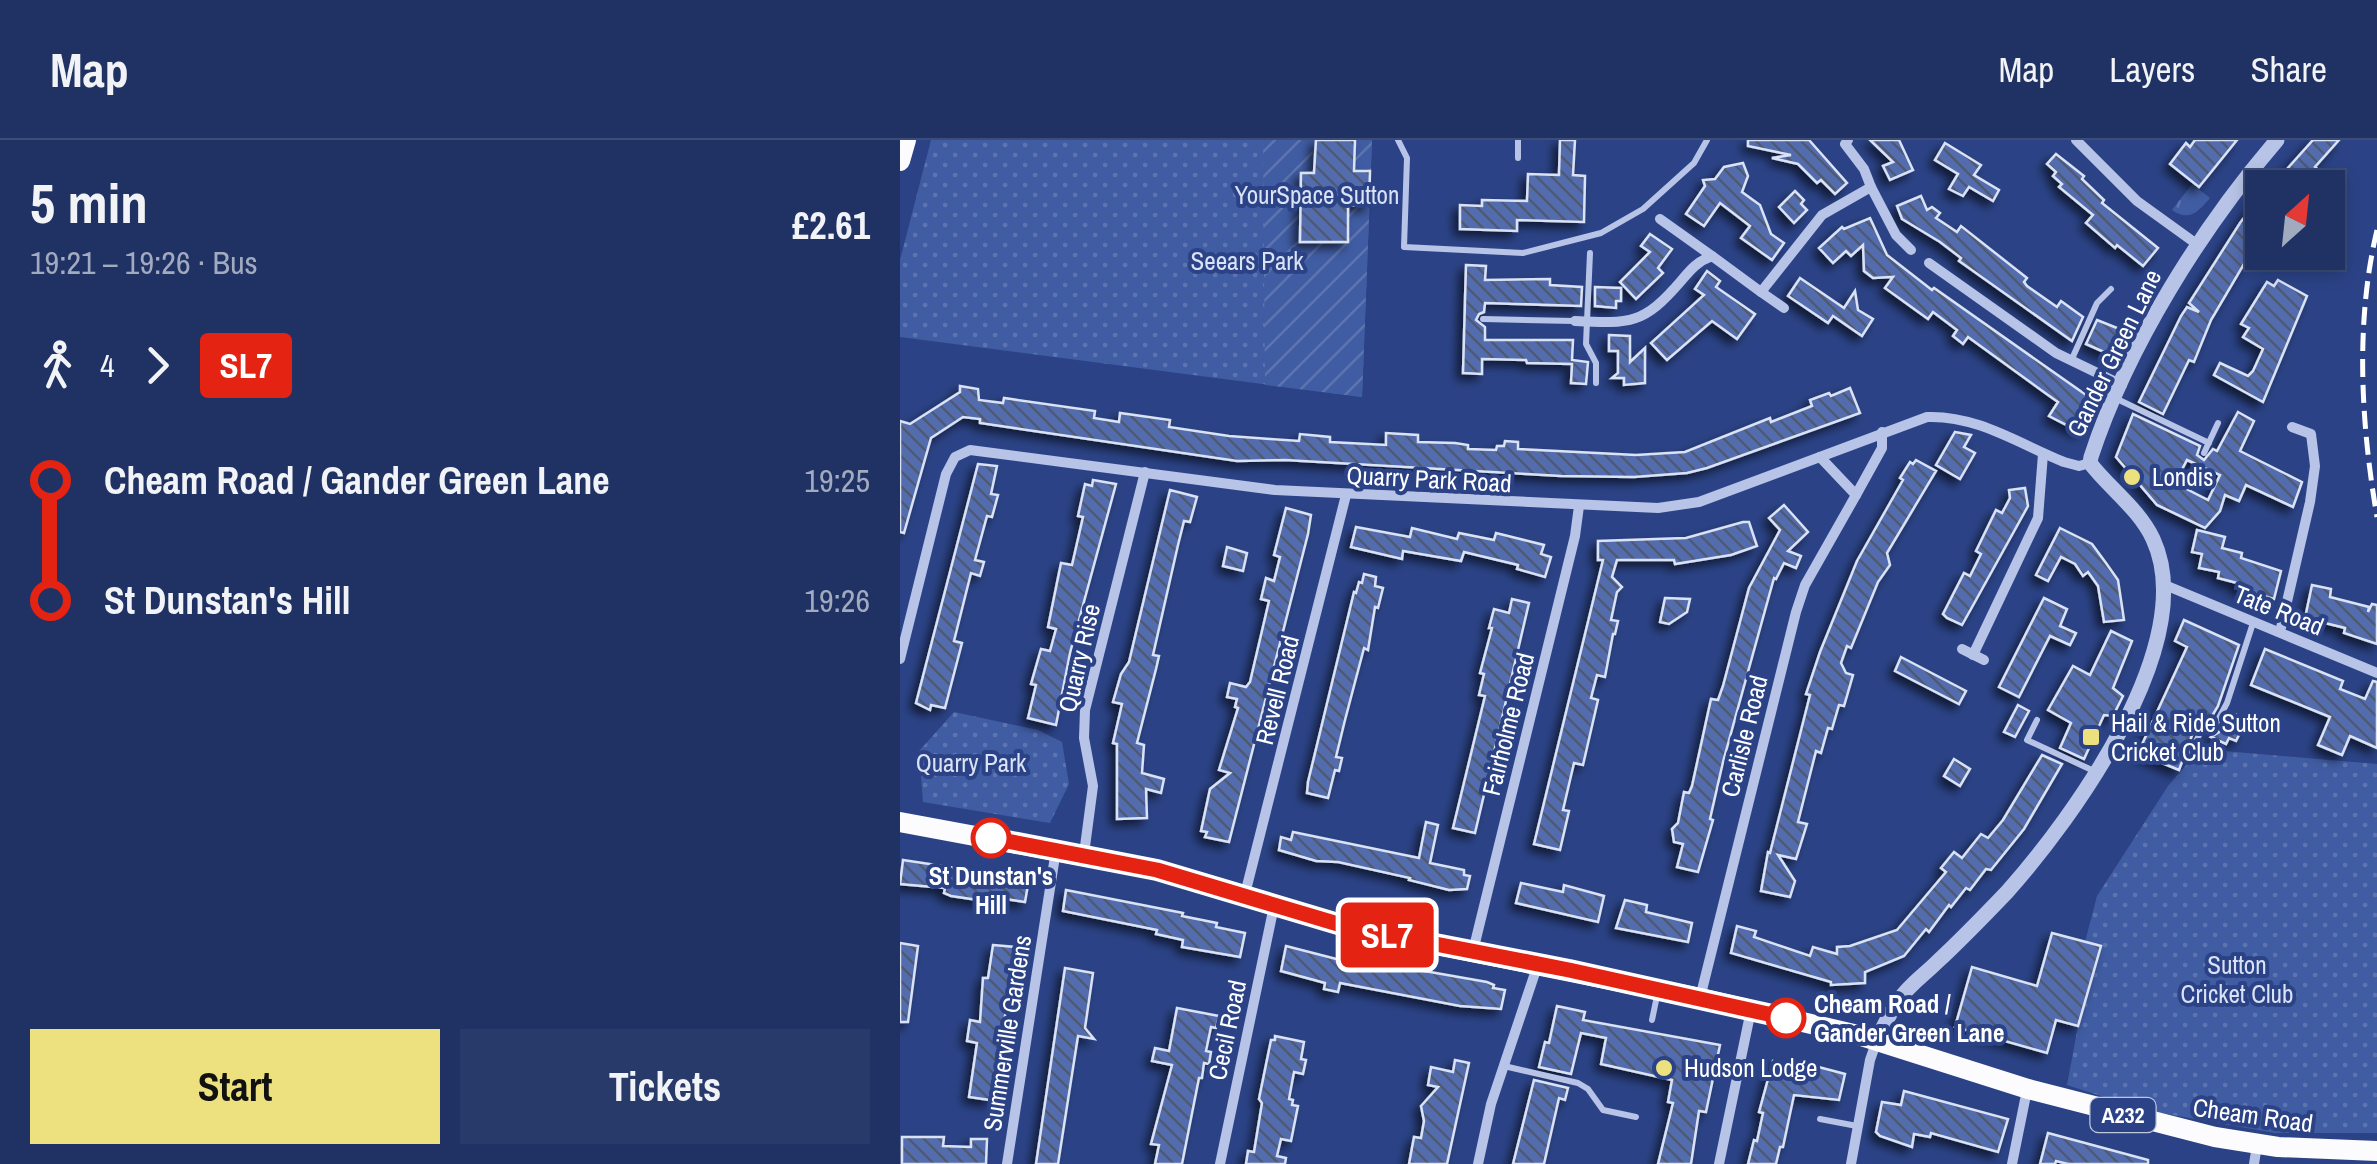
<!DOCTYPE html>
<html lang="en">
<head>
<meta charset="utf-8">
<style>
  body { margin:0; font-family:"Archivo Narrow",sans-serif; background:#283a6a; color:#f1f3f6; height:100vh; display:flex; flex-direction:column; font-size:38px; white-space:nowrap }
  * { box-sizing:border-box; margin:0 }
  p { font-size:32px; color:#a2aabf }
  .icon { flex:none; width:55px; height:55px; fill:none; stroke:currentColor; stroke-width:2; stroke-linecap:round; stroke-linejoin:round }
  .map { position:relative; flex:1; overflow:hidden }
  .panel { display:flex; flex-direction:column; background:#203264; width:900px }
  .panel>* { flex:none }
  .badge { padding:0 20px; border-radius:8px; font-size:35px; line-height:65px }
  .needle { width:65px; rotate:27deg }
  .tools { position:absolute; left:1345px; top:30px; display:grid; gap:20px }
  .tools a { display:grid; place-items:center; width:100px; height:100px; border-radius:0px; background:#203264; box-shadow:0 5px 15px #0003,0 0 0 2px #3d4d78; font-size:50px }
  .map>.badge { position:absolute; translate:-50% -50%; box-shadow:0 0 0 5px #fff }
  .legs { display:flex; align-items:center; gap:15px; height:110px; padding:0 30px; font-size:32px }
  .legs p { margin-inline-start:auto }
  .head { display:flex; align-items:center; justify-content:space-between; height:170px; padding:0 30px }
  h1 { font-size:55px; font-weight:800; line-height:75px }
  .primary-button { display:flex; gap:20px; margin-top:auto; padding:20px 30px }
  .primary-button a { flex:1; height:115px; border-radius:0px; background:#ede07f; color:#111; font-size:40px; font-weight:800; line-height:115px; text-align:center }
  .primary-button a+a { background:#283a6a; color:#f1f3f6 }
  ul { padding:0 30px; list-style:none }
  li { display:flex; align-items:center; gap:35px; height:120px; font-size:38px }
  li i { display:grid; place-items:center; width:15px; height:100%; margin:0 12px; background:currentColor }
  li i::after { content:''; width:25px; height:25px; margin:-12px; border:8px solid; border-radius:50%; background:#203264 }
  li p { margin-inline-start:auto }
  li:first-child i { background:linear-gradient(#0000 50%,currentColor 0) }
  li:last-child i { background:linear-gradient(currentColor 50%,#0000 0) }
  header { display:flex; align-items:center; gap:60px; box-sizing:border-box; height:140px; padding:0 50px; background:#203264; border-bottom:2px solid #3d4d78 }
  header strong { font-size:48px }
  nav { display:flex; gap:55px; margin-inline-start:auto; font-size:35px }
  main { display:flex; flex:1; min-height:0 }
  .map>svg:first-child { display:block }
  .grass { fill:url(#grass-tufts) }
  .park { fill:url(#park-dots) }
  .garden { fill:url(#garden-furrows) }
  .building { fill:url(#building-back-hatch); stroke:#dae2f6; stroke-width:2.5; fill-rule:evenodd; filter:url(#shadow) }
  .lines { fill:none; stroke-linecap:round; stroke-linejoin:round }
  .service { stroke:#b7c4e7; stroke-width:6 }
  .minor { stroke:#b7c4e7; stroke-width:10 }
  .tertiary { stroke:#b7c4e7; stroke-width:15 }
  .trunk { stroke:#fcfcfe; stroke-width:20 }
  .rail { stroke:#fff; stroke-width:5; stroke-dasharray:18 8; stroke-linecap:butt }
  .line-1-casing { stroke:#fff; stroke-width:22 }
  .line-1 { stroke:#e42313; stroke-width:15 }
  .poi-dot { fill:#ede07f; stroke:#2b4386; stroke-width:4 }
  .stop-1-dot { fill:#fff; stroke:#e42313; stroke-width:5 }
  .labels { text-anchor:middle; stroke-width:8; stroke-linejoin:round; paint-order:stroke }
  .shield { fill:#2b4386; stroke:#bfc7db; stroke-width:2.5 }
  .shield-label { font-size:22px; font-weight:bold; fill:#fff }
  .park-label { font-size:25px; fill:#dae2f6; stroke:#2b4386 }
  .street-label { font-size:25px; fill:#fff; stroke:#2b4386 }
  .poi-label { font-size:25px; fill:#fff; stroke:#2b4386; text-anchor:start }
  .stop-label { font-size:25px; font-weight:bold; fill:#fff; stroke:#2b4386 }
</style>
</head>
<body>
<header>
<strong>Map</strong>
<nav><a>Map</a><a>Layers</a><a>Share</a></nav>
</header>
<main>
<section class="panel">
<div class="head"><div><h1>5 min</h1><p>19:21 – 19:26 · Bus</p></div><b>£2.61</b></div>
<div class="legs"><svg class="icon" aria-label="walk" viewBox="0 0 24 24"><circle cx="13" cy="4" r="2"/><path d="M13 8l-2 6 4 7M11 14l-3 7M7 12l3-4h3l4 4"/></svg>4<svg class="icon" aria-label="forward" viewBox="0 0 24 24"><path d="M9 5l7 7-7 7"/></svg><b class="badge" style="background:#e42313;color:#fff">SL7</b></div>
<ul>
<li><i style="color:#e42313"></i><b>Cheam Road / Gander Green Lane</b><p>19:25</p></li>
<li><i style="color:#e42313"></i><b>St Dunstan's Hill</b><p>19:26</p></li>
</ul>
<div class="primary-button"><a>Start</a><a>Tickets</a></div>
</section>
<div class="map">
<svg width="1477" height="1024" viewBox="0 0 1477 1024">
  <defs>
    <pattern id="grass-tufts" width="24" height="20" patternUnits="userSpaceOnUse" patternTransform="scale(2.5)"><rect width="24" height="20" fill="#405ca2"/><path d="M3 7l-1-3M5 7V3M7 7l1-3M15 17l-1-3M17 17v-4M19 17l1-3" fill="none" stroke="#5d74b0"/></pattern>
    <pattern id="park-dots" width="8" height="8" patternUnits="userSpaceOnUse" patternTransform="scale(2.5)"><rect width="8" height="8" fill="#405ca2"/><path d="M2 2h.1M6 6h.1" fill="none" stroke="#5d74b0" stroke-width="1.8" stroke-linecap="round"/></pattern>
    <pattern id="garden-furrows" width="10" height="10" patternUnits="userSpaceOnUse" patternTransform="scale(2.5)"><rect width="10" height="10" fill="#405ca2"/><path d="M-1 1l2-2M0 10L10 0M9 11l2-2" fill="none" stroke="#5d74b0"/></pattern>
    <pattern id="building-back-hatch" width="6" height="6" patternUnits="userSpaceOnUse" patternTransform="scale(2.5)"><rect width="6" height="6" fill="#536cad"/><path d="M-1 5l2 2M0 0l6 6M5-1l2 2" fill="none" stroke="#4f5973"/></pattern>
    <filter id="shadow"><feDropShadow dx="-5.5" dy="5.5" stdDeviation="5" flood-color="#0009"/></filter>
  </defs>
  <rect width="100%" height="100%" fill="#2b4386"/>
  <path class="grass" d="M1292,44l18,14c-12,14 -21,24 -38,12z"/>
  <g class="park">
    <polygon points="31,0 472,0 462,257 0,197 0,120"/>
    <polygon points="54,572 138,590 162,602 169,644 150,683 23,662 19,611"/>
    <polygon points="1300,609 1477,624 1477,993 1375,993 1244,970 1167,945 1178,886 1201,807 1185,802 1197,756 1268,646"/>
  </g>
  <polygon class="garden" points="363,0 472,0 462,257 365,245"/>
  <g class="building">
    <polygon points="416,0 455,0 454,31 470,31 469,66 448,65 448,102 400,102 401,33 414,33"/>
    <polygon points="660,0 675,0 673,35 685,36 684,82 617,80 617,91 560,89 560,65 582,66 582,60 627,61 628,34 659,35"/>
    <polygon points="848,0 909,0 947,43 935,54 921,40 917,43 898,24 872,18 891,15 848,6"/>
    <polygon points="970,0 999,0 1013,30 990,40 983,26 993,22"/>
    <polygon points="1295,0 1337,0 1299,47 1270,24 1286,3 1290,7"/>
    <polygon points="1413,0 1439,0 1415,27 1423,34 1412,48 1370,48"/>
    <polygon points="1045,3 1081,25 1074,35 1099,50 1093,61 1069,47 1063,56 1049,49 1058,34 1035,20"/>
    <polygon points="1156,14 1184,36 1182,39 1204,60 1202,63 1258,108 1243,126 1217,105 1215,108 1186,83 1193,75 1159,47 1162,44 1153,36 1156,32 1147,24"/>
    <polygon points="843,23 848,36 842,52 860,65 871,94 884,103 872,120 841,98 850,86 820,63 804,86 786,74 805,46 803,40 815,39 824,27"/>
    <polygon points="895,51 904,60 901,64 907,70 894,83 879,67"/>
    <polygon points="1362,54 1362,92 1358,99 1361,101 1351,112 1311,180 1294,222 1289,220 1263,274 1239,262 1281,176 1287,167 1299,172 1289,163 1340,83"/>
    <polygon points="1021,56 1027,70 1032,67 1040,73 1036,78 1057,92 1061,86 1127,138 1124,142 1127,146 1157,167 1161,161 1183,177 1172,201 1059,121 1061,118 1040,102 1002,79 997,66"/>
    <polygon points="970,78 987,115 1032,150 1034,148 1196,262 1180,292 1149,276 1158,262 1148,255 1068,197 1063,204 1053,196 1057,190 1033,172 1028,179 985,148 993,137 973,138 964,131 963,105 951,116 946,111 933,123 919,108 942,87 944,89"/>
    <polygon points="750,94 772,109 758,128 763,133 736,159 720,142 750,112 741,106"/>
    <polygon points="566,125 586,126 585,140 650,139 650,145 682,147 681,166 585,163 584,172 579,174 576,180 585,187 585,200 673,200 672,220 688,222 686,244 671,243 672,224 627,223 626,220 582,219 582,234 563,233"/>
    <polygon points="807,131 820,141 816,147 855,174 837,199 812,181 767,220 751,203 804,155 795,149"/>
    <polygon points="900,138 944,168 955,151 958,170 973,179 962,196 933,176 928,183 888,156"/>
    <polygon points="1378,140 1407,156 1363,262 1314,235 1320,223 1348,236 1353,231 1363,209 1343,197 1349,188 1341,184 1367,142 1374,146"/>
    <polygon points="695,147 721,148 721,161 716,161 716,168 695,166"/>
    <polygon points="1197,180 1232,194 1220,219 1186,204"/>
    <polygon points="709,195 730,196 730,222 745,208 745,243 724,245 724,238 712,238 718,233 718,211 709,211"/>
    <polygon points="60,246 78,249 79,260 103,263 104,258 195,271 194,278 219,282 220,273 270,280 269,287 329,296 399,301 400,294 430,297 430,302 486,305 486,293 518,295 518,302 555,303 568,305 568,309 596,310 597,306 604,306 605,301 618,302 618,309 736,315 785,312 870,278 871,282 912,266 910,260 929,253 931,256 950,248 960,273 807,328 787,333 734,337 661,336 385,320 337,321 80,283 80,279 63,277 31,298 4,393 0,392 0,281 10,284 60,252"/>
    <path d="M1338,272l16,9 -14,30 62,31 -9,25 -47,-22 -7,16 -14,-6 -5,16 -15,17 -48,-23 -41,-48 17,-43 67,32 -3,9 7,5 9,-11 4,2zM1287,320l33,15 -12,25 -33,-17z"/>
    <polygon points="1055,292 1071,295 1064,307 1075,313 1060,339 1036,325"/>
    <polygon points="1016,320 1036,331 987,413 990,425 978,442 951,508 947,506 941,523 946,533 953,535 944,566 939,565 932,589 928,588 921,613 916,611 898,682 907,684 896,719 878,715 895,741 890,757 861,751 868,712 870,713 910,555 906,554 920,512 957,421 1003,340 1000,338 1010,322 1013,324"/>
    <polygon points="78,324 97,326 91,354 98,355 92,377 87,376 75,420 84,422 80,436 71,433 54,501 62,503 45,568 31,565 30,570 16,563"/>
    <polygon points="193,340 216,344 170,513 156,585 128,578 136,545 131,544 141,509 150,511 156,489 148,487 161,423 172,425 183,377 178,376 185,344 192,346"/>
    <polygon points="1125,348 1128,366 1071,469 1062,485 1047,478 1043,474 1064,433 1070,436 1081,414 1076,411 1096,370 1102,373 1110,358 1109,350"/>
    <polygon points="270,350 297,357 290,382 284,381 278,405 253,515 259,516 256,529 237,603 244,605 242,633 264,639 261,653 246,649 247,678 217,679 217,604 213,603 222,564 213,562 221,534 229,522"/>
    <polygon points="884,365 908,392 888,411 901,416 896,428 884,423 876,439 874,438 823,622 810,679 813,680 798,732 777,727 783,704 774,702 772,689 778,683 784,652 789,653 792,646 811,559 818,560 823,546 849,448 880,390 869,378"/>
    <polygon points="386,368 411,375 408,394 329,702 305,697 307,692 301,691 310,649 330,633 319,630 338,568 335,567 337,559 327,557 330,543 346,547 350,542 369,461 361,459 366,438 374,441 380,417 374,415"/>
    <polygon points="843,382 849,382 857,406 831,415 775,424 774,420 717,420 712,437 722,447 717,452 711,480 718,481 715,494 713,494 705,537 697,535 691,558 698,560 683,625 674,623 663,670 669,671 660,710 634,704 703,420 698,420 698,401 786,398"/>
    <polygon points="456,387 510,397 512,388 557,399 559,393 594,400 596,393 644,405 641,414 651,417 645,437 617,429 618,425 564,412 561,421 503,411 502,419 451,407"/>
    <polygon points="1160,388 1192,404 1206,423 1218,440 1224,480 1204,482 1198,446 1188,432 1183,436 1175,424 1161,417 1148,441 1136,435"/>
    <polygon points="1297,390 1325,397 1322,408 1342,413 1341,418 1381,431 1374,459 1336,448 1337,443 1318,438 1319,432 1299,428 1302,414 1292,412"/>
    <polygon points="327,407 347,413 343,431 323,426"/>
    <polygon points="464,434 476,437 475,446 483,448 478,468 475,467 468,510 464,508 445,580 436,617 442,618 439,631 435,630 428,658 407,653 408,642 454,452 456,453 459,442 462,443"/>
    <polygon points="1412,445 1431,449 1430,457 1469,467 1468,472 1472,464 1477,465 1477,504 1444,493 1445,488 1405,478"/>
    <polygon points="765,458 790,459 787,472 769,484 760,482"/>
    <polygon points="1144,458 1167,469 1160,486 1176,493 1170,505 1150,496 1119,557 1099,547"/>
    <polygon points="612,459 629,463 575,693 553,688 585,556 579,555 584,534 580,533 592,488 589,488 594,469 609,473"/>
    <polygon points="1284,480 1339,505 1318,566 1308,583 1294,590 1279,630 1238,613 1287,507 1275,501"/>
    <polygon points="1211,491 1232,501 1213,548 1223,556 1213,576 1204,575 1184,619 1160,608 1171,583 1148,570 1173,526 1190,535"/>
    <polygon points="1365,509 1443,541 1440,549 1465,559 1473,541 1477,542 1477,608 1450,596 1442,615 1418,605 1430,577 1351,545"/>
    <polygon points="1001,517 1066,551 1059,564 995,531"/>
    <polygon points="1118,565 1129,571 1115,597 1104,592"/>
    <polygon points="1330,572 1343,578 1340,586 1343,587 1336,601 1329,598 1326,604 1311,597 1319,592"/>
    <polygon points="1142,615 1162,624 1124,689 1091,730 1086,729 1070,750 1066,748 1051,767 1049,765 1029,792 1026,789 1004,816 965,832 965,843 931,845 931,842 831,813 837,786 856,791 854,797 910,816 913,807 937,814 937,807 950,806 997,790 1046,732 1041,728 1054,712 1062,718 1081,694 1088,698 1103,680"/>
    <polygon points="1054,619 1070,629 1060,646 1044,636"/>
    <polygon points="526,682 538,685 530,723 564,730 564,735 570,736 567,749 549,750 509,740 510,738 438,722 416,721 379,710 381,697 391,700 393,692 519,718"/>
    <polygon points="3,720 129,739 125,762 86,756 85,761 51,756 44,753 45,748 0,744"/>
    <polygon points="621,743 663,752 664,745 704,756 698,782 616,763"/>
    <polygon points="166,750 283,773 282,776 317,783 316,787 345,793 340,817 282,807 283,800 256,794 257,790 163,771"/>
    <polygon points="725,760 747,765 746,772 792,783 788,802 716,788"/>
    <polygon points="1152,793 1201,806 1178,886 1156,880 1147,913 1055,887 1072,827 1137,846"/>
    <polygon points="0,803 18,806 8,882 0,882"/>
    <polygon points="93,805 115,807 95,945 90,960 69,957 77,903 67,901 70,880 80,882 83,838 88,838"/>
    <polygon points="386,806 448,822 456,823 456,819 587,842 594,845 593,848 605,850 601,869 560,866 440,843 438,852 424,849 425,843 381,831"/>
    <polygon points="165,828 193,833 185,888 194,899 178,896 158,1024 136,1024"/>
    <polygon points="657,866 685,872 683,880 820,905 806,972 799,971 791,1024 758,1024 773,963 768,962 772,940 701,924 706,898 681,893 671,934 639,927 645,902 649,903"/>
    <polygon points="277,868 319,876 316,888 311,887 306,911 311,912 309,924 304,923 302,938 299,938 282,1024 255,1024 259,1005 251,1004 272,925 252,921 255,908 269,911"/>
    <polygon points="375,896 404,902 401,919 406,920 403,934 394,932 389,959 393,960 392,965 398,966 391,1001 381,999 377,1016 386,1018 385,1024 346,1024 348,1011 354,1012 362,963 359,959 371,900 375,900"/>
    <polygon points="555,920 569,923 547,1024 509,1024 514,997 521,998 524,981 521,966 538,947 528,945 531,927 553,932"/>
    <polygon points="873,921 895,926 896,921 945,934 939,960 894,955 883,1007 880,1007 876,1024 848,1024 854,1000 857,1001 863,973 859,972"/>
    <polygon points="634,940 668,948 665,960 659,958 644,1024 613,1024"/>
    <polygon points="1004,951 1108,979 1098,1012 1031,993 1030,997 1014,994 1012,1007 980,996 976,992 982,962 1001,965"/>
    <polygon points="1148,993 1248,1020 1248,1024 1168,1024 1156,1021 1155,1024 1140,1024"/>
    <polygon points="2,997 44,997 43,1006 71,1007 71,999 87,999 86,1024 2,1024"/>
  </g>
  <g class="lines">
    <g class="service">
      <polyline points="498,0 507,18 504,107 623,113 701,93 743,69 794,23 807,0"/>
      <polyline points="618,18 618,0"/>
      <polyline points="690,113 686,204 696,223 696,243"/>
      <polyline points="583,179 674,181"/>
      <polyline points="1171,221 1197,163 1211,149"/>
      <polyline points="1217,259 1309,303"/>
      <polyline points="1304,313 1318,283"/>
      <polyline points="1137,580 1127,600 1194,631"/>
      <polyline points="1289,616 1300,593 1313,589 1327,563 1353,483"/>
      <polyline points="752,880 758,851"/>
      <polyline points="604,926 678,943 688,949 703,970 736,977"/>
      <polyline points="920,979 957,986"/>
    </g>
    <g class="minor">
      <polyline points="1176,0 1237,61 1298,105"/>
      <polyline points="971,47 996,95 1011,110"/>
      <polyline points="760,79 812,116"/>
      <polyline points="1029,123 1156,213 1222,245"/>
      <polyline points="861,152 884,168"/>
      <path d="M675,181c56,3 69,3 106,-40 10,-12 17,-20 31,-25l49,36 61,-77 49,-28 -7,-18 -19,-25 3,-4"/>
      <polyline points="956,355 982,308 982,292"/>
      <polyline points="1265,445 1477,533"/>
      <polyline points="1380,492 1410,362 1415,326 1411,294 1392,287"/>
      <polyline points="1062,509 1084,520"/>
      <polyline points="1073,515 1138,378 1143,314"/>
      <path d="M0,519l46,-185 9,-17 15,-7 305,40 383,18 41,-6 228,-85c50,-2 92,27 137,45l15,4 11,-3"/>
      <polyline points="184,714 193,646 184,598 185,570 245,332"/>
      <polyline points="345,754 446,355"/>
      <polyline points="573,811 675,396 679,366"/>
      <polyline points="800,858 896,472 905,445 956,355 920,317"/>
      <polyline points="107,1024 156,710"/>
      <polyline points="320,1024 374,766"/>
      <polyline points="578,1024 591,964 638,824"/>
      <polyline points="819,1024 851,870"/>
      <polyline points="951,1024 970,920 977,900"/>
      <polyline points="1112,1024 1127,950"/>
      <polyline points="1354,1024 1357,1005"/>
    </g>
    <path class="tertiary" d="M977,900c6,-13 13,-28 22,-40 10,-15 25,-25 38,-38 24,-22 47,-46 70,-70 66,-74 194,-250 146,-353 -14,-30 -43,-50 -63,-76l1,-6c36,-110 111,-230 186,-317"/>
    <g class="trunk">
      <polyline points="0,21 6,0"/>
      <polyline points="0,682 257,730 448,787 800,858 958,895 1128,949 1315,997 1378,1007 1477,1011"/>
    </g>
    <path class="rail" d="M1477,90c-22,93 -16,194 0,287"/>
  </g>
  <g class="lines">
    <g class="line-1-casing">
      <polyline id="line-1" points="91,698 257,730 448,787 669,830 886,878"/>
    </g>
    <use href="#line-1" class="line-1"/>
  </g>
  <g class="poi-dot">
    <circle cx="1232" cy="337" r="10"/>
    <rect x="1181" y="587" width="20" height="20" rx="5"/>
    <circle cx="764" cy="928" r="10"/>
  </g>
  <g class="stop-1-dot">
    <circle cx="91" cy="698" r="18"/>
    <circle cx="886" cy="878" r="18"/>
  </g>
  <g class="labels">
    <rect class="shield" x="1190.5" y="958" width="65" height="34" rx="8"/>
    <g class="shield-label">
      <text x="1223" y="983">A232</text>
    </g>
    <g class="park-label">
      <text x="417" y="64">YourSpace Sutton</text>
      <text x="347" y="130">Seears Park</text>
      <text x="71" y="632">Quarry Park</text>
      <text x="1337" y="834">Sutton<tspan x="1337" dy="29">Cricket Club</tspan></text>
    </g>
    <g class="street-label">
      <text transform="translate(1214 213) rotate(-64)" y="9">Gander Green Lane</text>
      <text transform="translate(529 339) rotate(3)" y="9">Quarry Park Road</text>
      <text transform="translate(1379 470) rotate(22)" y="9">Tate Road</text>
      <text transform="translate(179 518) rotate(-77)" y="9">Quarry Rise</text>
      <text transform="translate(377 550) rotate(-76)" y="9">Revell Road</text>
      <text transform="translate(608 584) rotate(-76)" y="9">Fairholme Road</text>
      <text transform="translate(844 596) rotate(-76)" y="9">Carlisle Road</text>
      <text transform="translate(327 890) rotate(-78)" y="9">Cecil Road</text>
      <text transform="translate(107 893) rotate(-81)" y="9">Summerville Gardens</text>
      <text transform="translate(1353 975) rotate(8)" y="9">Cheam Road</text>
    </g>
    <g class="poi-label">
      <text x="1252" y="346">Londis</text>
      <text x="1211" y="592">Hail &amp; Ride Sutton<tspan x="1211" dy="29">Cricket Club</tspan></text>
      <text x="784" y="937">Hudson Lodge</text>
    </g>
    <g class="stop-label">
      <text x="91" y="745">St Dunstan's<tspan x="91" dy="29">Hill</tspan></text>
      <text x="914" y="873" text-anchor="start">Cheam Road /<tspan x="914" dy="29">Gander Green Lane</tspan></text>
    </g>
  </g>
</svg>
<div class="tools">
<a><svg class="needle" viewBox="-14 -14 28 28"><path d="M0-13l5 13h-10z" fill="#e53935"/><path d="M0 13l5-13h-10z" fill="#a2aabf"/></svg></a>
</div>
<b class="badge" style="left:487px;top:795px;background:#e42313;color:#fff">SL7</b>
</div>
</main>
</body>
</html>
